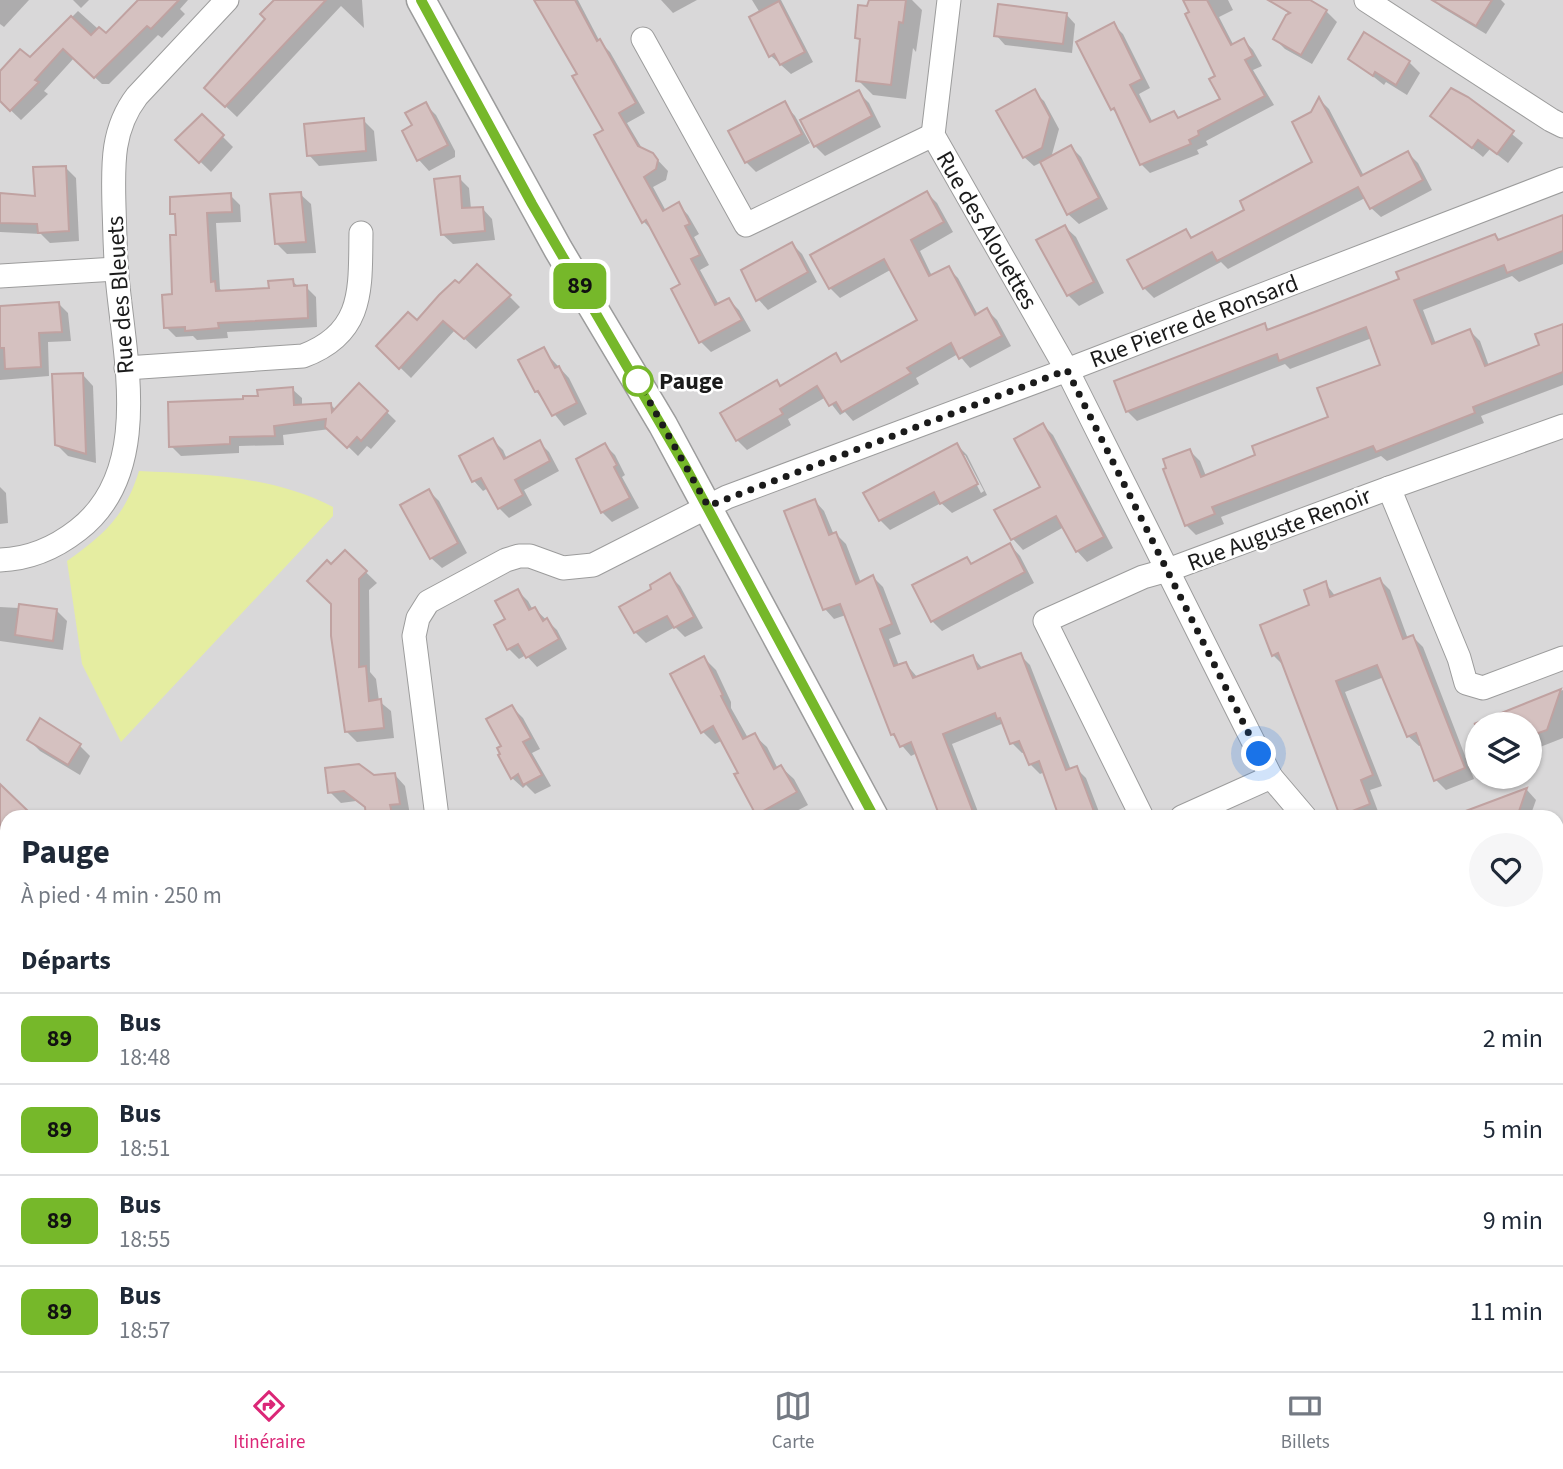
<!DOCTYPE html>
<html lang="fr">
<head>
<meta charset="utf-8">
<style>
  body { margin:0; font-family:"Source Sans 3",sans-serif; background:#f6f6f7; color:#1f2937; height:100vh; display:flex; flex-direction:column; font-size:26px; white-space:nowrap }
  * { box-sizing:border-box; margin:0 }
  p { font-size:23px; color:#747a83 }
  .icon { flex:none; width:38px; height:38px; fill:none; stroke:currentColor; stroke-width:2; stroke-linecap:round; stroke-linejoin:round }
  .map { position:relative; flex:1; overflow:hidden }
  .drawer { position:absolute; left:0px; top:810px; width:1564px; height:562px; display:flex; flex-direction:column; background:#fff; border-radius:21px 21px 0 0; box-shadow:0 2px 5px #0004 }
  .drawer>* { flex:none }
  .badge { padding:0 14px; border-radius:10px; font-size:24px; line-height:46px }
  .tools { position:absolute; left:1465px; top:712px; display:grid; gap:14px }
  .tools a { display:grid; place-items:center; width:77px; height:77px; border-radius:50%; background:#fff; box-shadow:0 2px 5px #0004; font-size:35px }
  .you { position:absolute; width:35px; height:35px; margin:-18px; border:5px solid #fff; border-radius:50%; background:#1a73e8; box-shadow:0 0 0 10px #1a73e833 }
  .map>.badge { position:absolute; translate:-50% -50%; box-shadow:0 0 0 4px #fff }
  h2 { padding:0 21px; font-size:26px; line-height:63px }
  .round { display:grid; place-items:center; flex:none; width:74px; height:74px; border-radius:37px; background:#f6f6f7 }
  .headline { display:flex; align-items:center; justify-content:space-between; height:119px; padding:0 21px }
  h1 { font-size:33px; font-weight:700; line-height:52px }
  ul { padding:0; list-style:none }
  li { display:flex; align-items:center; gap:21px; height:91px; padding:0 21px; border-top:2px solid #e0e1e3 }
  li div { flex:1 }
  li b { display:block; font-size:26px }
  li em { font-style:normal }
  li .badge { min-width:77px; font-weight:700; text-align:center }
  .dock { display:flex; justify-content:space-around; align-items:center; height:98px; border-top:2px solid #e0e1e3; background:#fff; font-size:19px; color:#747a83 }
  .dock a { display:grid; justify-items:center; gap:4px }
  .dock .selected { color:#db2777 }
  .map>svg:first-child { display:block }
  .residential { fill:#d9d8d9; fill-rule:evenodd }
  .grass { fill:#e5eda1 }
  .shadow { fill:#0003; fill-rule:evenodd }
  .building { fill:#d5c1c0; stroke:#c0a2a1; stroke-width:2 }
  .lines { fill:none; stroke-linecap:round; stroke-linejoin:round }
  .minor-casing { stroke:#9c9c9c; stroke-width:25 }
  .tertiary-casing { stroke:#9c9c9c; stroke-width:31 }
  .minor { stroke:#fff; stroke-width:23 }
  .tertiary { stroke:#fff; stroke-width:28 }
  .line-casing { stroke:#fff; stroke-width:16 }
  .line { stroke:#76b82a; stroke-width:10 }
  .walk { stroke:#1b1b1b; stroke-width:7; stroke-dasharray:0 12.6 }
  .stop-dot { fill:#fff; stroke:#76b82a; stroke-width:3.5 }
  .labels { text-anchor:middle; stroke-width:5; stroke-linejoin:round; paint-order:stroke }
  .street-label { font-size:24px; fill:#1b1b1b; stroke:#fff }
  .stop-label { font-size:24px; font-weight:bold; fill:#1b1b1b; stroke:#fff; text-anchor:start }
</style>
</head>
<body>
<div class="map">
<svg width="1563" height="1371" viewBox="0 0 1563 1371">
  <rect width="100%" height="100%" fill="#eee3e0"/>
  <path class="residential" d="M0,0h1563v1371h-1563zM1477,724h53v53h-53zM7,817h1551v548h-1551z"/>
  <path class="grass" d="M139,471c66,3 134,5 194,36v9l-212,226 -39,-78 -15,-103c38,-27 58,-45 72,-90z"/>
  <g class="shadow">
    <polygon points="0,0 29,0 4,27 0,24"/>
    <polygon points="73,0 89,0 81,8"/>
    <polygon points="140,0 188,0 180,9 185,14 162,38 158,35 109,84 102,84 74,58 44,91 48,94 21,120 0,100 0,74 30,59 78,11 106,36"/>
    <polygon points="277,0 362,0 364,28 341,6 237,117 217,98 268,19"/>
    <polygon points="537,0 578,0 600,42 610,52 645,113 627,123 643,150 652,154 668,171 666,180 653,187 666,211 678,204 688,215 699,234 694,237 709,265 700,270 719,305 729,300 739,310 751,331 711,352 701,342 673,290 682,285 654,232 643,221 606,131 579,74"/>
    <polygon points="661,0 697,0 673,13"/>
    <polygon points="752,0 781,0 813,62 791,74 771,56 760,13"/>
    <polygon points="882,0 912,0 922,10 916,52 913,48 906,99 873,95 858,80 862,42 857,37 888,10"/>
    <polygon points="1185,0 1228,0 1233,10 1219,17 1234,46 1244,40 1253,50 1262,66 1253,70 1274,105 1206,141 1208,145 1197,150 1199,154 1150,173 1141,164 1120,116 1112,109 1113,24 1123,34 1150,88 1139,94 1153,123 1174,113 1180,119 1222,100 1218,76"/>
    <polygon points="1283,0 1307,0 1326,11 1337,22 1312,64 1285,49 1275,39 1290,15 1280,5"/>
    <polygon points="1434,0 1501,0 1505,4 1486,34 1441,7"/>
    <polygon points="1066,14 1075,24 1072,53 1005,45 996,35"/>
    <polygon points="1351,59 1409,62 1420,73 1407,95 1386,82 1384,85"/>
    <polygon points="1034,92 1044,101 1059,129 1051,158 1071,147 1081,157 1108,209 1079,224 1068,214 1042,162 1034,166 1024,157"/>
    <polygon points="859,93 869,103 881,127 825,156 815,146"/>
    <polygon points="1467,98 1523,143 1508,163 1490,149 1483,157 1432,116"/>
    <polygon points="1320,100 1329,109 1364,176 1408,153 1418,163 1432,190 1381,217 1371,208 1365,198 1228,269 1221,262 1154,298 1144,288 1186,231 1193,238 1247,211 1315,162"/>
    <polygon points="426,105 436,115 455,151 455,157 429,171 419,160 404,132 414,126"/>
    <polygon points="786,106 795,116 810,143 756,172 746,162 730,132"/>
    <polygon points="202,116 233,147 211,172 178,140"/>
    <polygon points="363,120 374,131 377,161 319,166 309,155"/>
    <polygon points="65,167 76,178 79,241 50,243 41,234 0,232 0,195 37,198"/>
    <polygon points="459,178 469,188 471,209 482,208 492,219 495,240 453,244 442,234"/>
    <polygon points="927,193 937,203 953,232 920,251 932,276 948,268 958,278 978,315 987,310 997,320 1011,346 970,368 958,354 916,378 919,384 853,421 845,412 840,415 826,397 788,419 791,425 747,450 737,440 777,382 781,387 835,355 843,362 920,321 892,269 840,298 830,288 812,255"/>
    <polygon points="300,194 311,204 316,253 287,254 276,243"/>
    <polygon points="230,195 240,205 241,222 216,223 220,289 223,292 270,289 292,281 299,287 306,287 316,297 317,327 227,332 228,338 197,340 193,336 176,337 166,327 174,296 178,236 177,218 172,213"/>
    <polygon points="1563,217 1563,264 1519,282 1512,276 1423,310 1436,344 1470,331 1480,341 1489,366 1542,346 1563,326 1563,385 1481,416 1484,423 1387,461 1381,456 1221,517 1224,524 1196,535 1186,525 1169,469 1190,451 1200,461 1206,476 1258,456 1330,418 1382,366 1372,338 1290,369 1285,364 1137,421 1127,411 1265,325 1270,331 1401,280 1495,236 1500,241"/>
    <polygon points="1065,227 1076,237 1104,293 1079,306 1068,295"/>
    <polygon points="792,244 802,254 817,282 768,310 758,299"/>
    <polygon points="509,296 520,307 476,349 455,330 411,378 378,346 417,323"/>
    <polygon points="59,304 68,313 71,341 48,342 49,376 0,380 0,308"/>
    <polygon points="545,352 569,378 587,414 564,426 536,391"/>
    <polygon points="83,375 93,386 96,463 68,456 57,445"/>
    <polygon points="359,385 396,421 371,449 367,446 358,456 330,429 283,435 284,445 239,446 239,453 181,456 171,446 245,400 292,389 302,398 302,406 331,405 336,410"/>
    <polygon points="1043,425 1053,435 1113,548 1087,562 1077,551 1064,527 1023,550 1013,539 997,511 1042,487"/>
    <polygon points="493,440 503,450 507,459 539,442 549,452 559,471 524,490 532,505 509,518 499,508 488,488 483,491 474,481"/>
    <polygon points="605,445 615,455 625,475 622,477 639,508 612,522 602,512"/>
    <path d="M957,445l10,10 20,40 -35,18 -11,-10 -51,27 -10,-10zM961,455h4l19,36 -3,2z"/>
    <polygon points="0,487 6,493 8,523 0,524"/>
    <polygon points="429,491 439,501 467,553 442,568 431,558"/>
    <polygon points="815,501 824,511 834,535 836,534 846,544 861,583 873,577 883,587 901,634 889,639 899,666 906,664 918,678 973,657 983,669 1020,655 1030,665 1071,770 1076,768 1086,778 1101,817 1048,817 1060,813 1045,772 1040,774 1030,764 1026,752 1022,753 1012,743 1004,723 952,744 980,817 942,817 917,753 911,756 892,734 846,615 834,619 825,609"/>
    <polygon points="1010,545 1020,556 1034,583 942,631 932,621 967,559 973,565"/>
    <polygon points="345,552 377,583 369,590 370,672 376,679 379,701 391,711 394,738 357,742 346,731 332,603 331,566"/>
    <polygon points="670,576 680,586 703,628 685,637 675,627 646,643 635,632 622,607 653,590"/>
    <polygon points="1380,580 1390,590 1408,639 1413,637 1423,647 1474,779 1446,790 1436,780 1422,745 1419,746 1408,736 1384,677 1345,692 1382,786 1370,790 1379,814 1372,817 1344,817 1284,666 1273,655 1311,606 1325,583 1336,597"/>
    <polygon points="518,591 528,601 533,610 535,609 557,630 567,649 537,667 526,655 519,659 509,649 496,625 507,620"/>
    <polygon points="0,607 56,610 67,621 63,650 0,641"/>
    <polygon points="704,658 716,670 731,702 731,708 748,738 754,735 767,747 778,769 781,767 794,779 808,805 791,814 793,817 750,817 753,805 741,774 723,740 715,744 703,732"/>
    <polygon points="1563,690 1563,738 1530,751 1530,724 1509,724 1504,713"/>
    <polygon points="512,707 523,718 540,749 532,753 551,786 535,794 526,785 523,788 512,778 504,747"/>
    <polygon points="29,740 80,746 90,756 80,775 40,751"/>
    <polygon points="395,775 405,786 410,815 400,817 367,817 366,809 356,801 341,803 330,792 374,777"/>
    <polygon points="0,786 31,817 7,817 7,842 0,836"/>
    <polygon points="1527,790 1536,800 1530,817 1486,817 1491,803"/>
    <polygon points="1558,862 1563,864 1563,907 1558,905"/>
    <polygon points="7,889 7,1019 0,1027 0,897"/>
    <polygon points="1563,1037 1563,1150 1562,1154 1558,1152 1558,1053"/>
    <polygon points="1558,1231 1563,1233 1563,1259 1558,1257"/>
    <polygon points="0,1254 7,1261 7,1289 0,1285"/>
    <polygon points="1563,1265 1563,1285 1558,1280"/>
    <polygon points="1558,1355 1563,1357 1563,1371 1511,1371 1505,1365 1558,1365"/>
    <polygon points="285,1365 327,1365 338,1371 282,1371"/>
    <polygon points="609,1365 640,1365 643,1370 651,1365 667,1365 673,1371 607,1371 605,1368"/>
    <polygon points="734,1365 755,1365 745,1371 740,1371"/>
    <polygon points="814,1365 857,1365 860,1371 812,1371 810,1367"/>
    <polygon points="1045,1365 1068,1365 1068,1371 1042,1371"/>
    <polygon points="1261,1365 1318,1365 1316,1371 1259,1371"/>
    <polygon points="1402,1365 1445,1365 1443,1371 1400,1371"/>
  </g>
  <g class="building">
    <polygon points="138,0 179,0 151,29 147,26 94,78 63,49 35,80 39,82 10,111 0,101 0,71 20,49 30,57 71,16 91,35 99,27 106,33"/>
    <polygon points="274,0 326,0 225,107 204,88 265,19 260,14"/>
    <polygon points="534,0 575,0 597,41 600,39 636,103 619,113 638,146 653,153 658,160 656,169 644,177 663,211 679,202 690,224 685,226 700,255 691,259 715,305 729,298 742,320 699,343 671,289 680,284 646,220 642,223 594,135 603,130 572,76 577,74"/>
    <polygon points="869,0 906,0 903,23 899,22 891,85 856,81 860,39 855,38 858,5 867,6"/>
    <polygon points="1183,0 1207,0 1231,45 1244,38 1253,56 1245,60 1265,96 1198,131 1199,135 1189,140 1191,144 1140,165 1114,108 1111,110 1076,42 1114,22 1142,79 1130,85 1150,122 1174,111 1178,118 1220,99 1209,79 1215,76 1185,14 1189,12"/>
    <polygon points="1268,0 1310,0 1327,10 1301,55 1273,39 1286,15 1290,13"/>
    <polygon points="1432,0 1492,0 1476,26"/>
    <polygon points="779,1 805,52 780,65 774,54 769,57 749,17"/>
    <polygon points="998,4 1067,13 1063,44 994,36"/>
    <polygon points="1364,32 1410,61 1396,85 1375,72 1373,76 1348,59"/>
    <polygon points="1451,88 1468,97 1514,131 1497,154 1478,140 1472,148 1430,116"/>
    <polygon points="1035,89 1050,117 1042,148 1023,158 996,111"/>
    <polygon points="859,90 872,116 814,147 800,120"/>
    <polygon points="1319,97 1361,176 1408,151 1423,180 1370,209 1358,187 1217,261 1212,252 1143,289 1127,260 1186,229 1191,238 1244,210 1240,201 1312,162 1292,122 1311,112"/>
    <polygon points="785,101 802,134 745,163 728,131"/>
    <polygon points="426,102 448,145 417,161 402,131 412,125 405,113"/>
    <polygon points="202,114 224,135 199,163 175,140"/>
    <polygon points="364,118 366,151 307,156 304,124"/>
    <polygon points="1071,145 1099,198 1067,215 1040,162"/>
    <polygon points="66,166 69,231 38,233 37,224 0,223 0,193 35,196 33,167"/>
    <polygon points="460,176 462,208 483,207 485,231 441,235 434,179"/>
    <polygon points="927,191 944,222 911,240 929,276 949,266 975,315 987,308 1002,336 959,359 951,343 907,368 911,373 842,412 836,402 829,406 817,386 780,409 783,414 736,441 720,413 777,380 780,386 836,353 841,362 917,320 884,259 829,289 810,255"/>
    <polygon points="301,192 306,242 275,244 270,194"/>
    <polygon points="231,193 232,212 207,213 211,282 215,281 216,291 269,288 268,281 293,279 294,286 307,285 308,318 218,323 219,328 185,331 185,327 164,328 162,295 172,294 170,235 176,235 175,214 170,214 170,197"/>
    <polygon points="1563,215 1563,251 1507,273 1504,265 1414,300 1432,344 1470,329 1485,366 1539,345 1535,334 1563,324 1563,372 1473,407 1475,413 1376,452 1373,446 1212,507 1215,514 1185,526 1163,469 1166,468 1163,459 1190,449 1201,477 1255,455 1252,446 1328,417 1317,388 1380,365 1366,327 1279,361 1277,354 1126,412 1114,381 1265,323 1267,330 1317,311 1399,279 1396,272 1495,234 1498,240"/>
    <polygon points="1065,225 1094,282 1067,296 1036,240"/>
    <polygon points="792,242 808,272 756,301 741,270"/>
    <polygon points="477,264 511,295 464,339 443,321 399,369 376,346 408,312 417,320 439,295 455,280 459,283"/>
    <polygon points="59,302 62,332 39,333 41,367 5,369 4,348 0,348 0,306"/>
    <polygon points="544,347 555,368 559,366 577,403 552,416 538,391 535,392 518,360"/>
    <polygon points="83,373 85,426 86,454 55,445 52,374"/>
    <polygon points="359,383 388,411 361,441 357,437 347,448 325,427 326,419 274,426 275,436 230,437 230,444 169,447 168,402 243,399 243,396 258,396 257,390 293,387 294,405 331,403 332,412"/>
    <polygon points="1043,423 1104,537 1076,552 1056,516 1011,540 994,510 1040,487 1014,439"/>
    <polygon points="493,438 504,459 540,440 550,461 515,480 523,495 498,509 481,478 472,482 459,456"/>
    <polygon points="605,443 617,465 614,467 630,498 601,513 576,459"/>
    <polygon points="957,443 978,484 940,504 934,492 879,521 863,493"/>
    <polygon points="429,489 458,543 430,559 400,505"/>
    <polygon points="815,499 829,535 836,532 856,584 873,575 892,624 880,629 894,666 906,662 913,678 973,655 978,669 1021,653 1066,770 1077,766 1096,817 1059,817 1039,761 1029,765 1019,741 1010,744 1000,718 997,719 995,713 943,734 975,817 940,817 911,742 900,747 894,734 891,735 840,604 823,610 784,511"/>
    <polygon points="1010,543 1025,572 931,622 912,585 967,557 971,564"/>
    <polygon points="345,550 367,571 359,579 359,667 366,666 369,701 381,699 384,728 345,732 331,636 331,604 307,581 327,560 331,564"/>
    <polygon points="670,573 694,617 674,628 667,616 634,633 619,607 651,589 650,585"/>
    <polygon points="1380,578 1403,639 1413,635 1465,768 1434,781 1416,733 1407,737 1377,665 1336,681 1373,775 1361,780 1370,804 1340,816 1278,653 1272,656 1260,625 1309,605 1304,590 1326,581 1330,597"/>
    <polygon points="518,589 529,610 535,607 543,621 547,618 559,639 526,658 518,644 507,650 494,625 505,619 495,601"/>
    <polygon points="19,604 57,609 53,641 15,635"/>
    <polygon points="704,656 723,695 721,696 743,739 755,733 774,769 781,765 797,792 756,815 734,774 738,773 713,726 701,733 670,674"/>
    <polygon points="1561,689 1547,730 1530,736 1530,724 1474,724"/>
    <polygon points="512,705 531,738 523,742 542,775 523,785 518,774 511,779 498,755 500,754 497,748 501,746 486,719"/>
    <polygon points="40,718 81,744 68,765 27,740"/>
    <polygon points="359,764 374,775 395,773 400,804 390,805 393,817 366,817 365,807 344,791 328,793 325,768"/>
    <polygon points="0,784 28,811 22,817 7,817 7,833 0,840"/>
    <polygon points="1527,788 1517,817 1455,817 1455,815"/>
  </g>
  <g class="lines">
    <g class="minor-casing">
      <g id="minor">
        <polyline points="949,0 933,135 1067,370 1271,777 1305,817"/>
        <polyline points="1366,0 1551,120 1563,126"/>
        <polyline points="643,39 746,225 933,135"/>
        <polyline points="0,276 116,269"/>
        <path d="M126,368l177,-12c62,-23 57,-68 58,-123"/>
        <polyline points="1389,488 1459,658 1466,683 1483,688 1563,658"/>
        <path d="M0,560c30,-1 55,-12 78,-30 73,-56 48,-165 40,-244 -3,-26 -3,-53 -4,-79 -1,-41 -3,-77 23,-111l90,-96"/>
        <polyline points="437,817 414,636 418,618 428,602 506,560 519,556 530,556 563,568 593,565 727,497 1067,370 1563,179"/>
        <polyline points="1142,817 1045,621 1143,577 1168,570 1389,488 1563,426"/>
        <polyline points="1182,817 1271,777"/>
        <polyline points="1558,956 1563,946"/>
        <polyline points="0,1054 7,1046"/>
        <polyline points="1558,1314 1563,1316"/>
        <polyline points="1351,1371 1354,1365"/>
      </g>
    </g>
    <g class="tertiary-casing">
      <g id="tertiary">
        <polyline points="421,0 558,249 663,425 874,817"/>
        <polyline points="0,1173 7,1175"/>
        <polyline points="523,1365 527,1371"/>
        <polyline points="971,1365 971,1371"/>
      </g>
    </g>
    <use href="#minor" class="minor"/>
    <use href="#tertiary" class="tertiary"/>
  </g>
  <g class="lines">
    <g class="line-casing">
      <polyline id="line" points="421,0 532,204 685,466 874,817"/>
    </g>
    <use href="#line" class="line"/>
    <polyline class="walk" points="638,381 708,506 1067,370 1259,754"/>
  </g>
  <circle class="stop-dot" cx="638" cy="381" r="14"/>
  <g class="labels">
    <g class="street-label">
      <text transform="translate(987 230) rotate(60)" y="8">Rue des Alouettes</text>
      <text transform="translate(120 295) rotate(-94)" y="8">Rue des Bleuets</text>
      <text transform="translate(1194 321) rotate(-21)" y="8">Rue Pierre de Ronsard</text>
      <text transform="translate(1279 529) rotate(-21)" y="8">Rue Auguste Renoir</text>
    </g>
    <g class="stop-label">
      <text x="659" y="389">Pauge</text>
    </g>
  </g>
</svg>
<div class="tools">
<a><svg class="icon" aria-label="layers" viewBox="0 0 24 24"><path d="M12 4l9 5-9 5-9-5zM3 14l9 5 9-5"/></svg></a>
</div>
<div class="you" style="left:1259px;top:754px"></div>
<b class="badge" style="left:580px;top:286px;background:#76b82a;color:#111">89</b>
<section class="drawer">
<div class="headline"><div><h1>Pauge</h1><p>À pied · 4 min · 250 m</p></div><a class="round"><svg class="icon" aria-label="heart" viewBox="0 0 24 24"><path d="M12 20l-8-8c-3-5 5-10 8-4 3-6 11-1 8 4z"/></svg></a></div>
<h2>Départs</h2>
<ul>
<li><span class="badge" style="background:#76b82a;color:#111">89</span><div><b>Bus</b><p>18:48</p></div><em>2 min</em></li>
<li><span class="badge" style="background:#76b82a;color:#111">89</span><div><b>Bus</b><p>18:51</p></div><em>5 min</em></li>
<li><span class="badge" style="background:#76b82a;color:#111">89</span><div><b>Bus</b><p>18:55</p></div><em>9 min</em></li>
<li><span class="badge" style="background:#76b82a;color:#111">89</span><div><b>Bus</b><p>18:57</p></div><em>11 min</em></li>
</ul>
</section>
</div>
<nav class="dock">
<a class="selected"><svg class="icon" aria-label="directions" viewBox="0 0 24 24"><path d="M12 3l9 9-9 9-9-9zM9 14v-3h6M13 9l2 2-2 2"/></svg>Itinéraire</a>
<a><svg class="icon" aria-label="map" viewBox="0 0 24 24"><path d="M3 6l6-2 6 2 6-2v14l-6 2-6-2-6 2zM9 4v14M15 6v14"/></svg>Carte</a>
<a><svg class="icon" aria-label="tickets" viewBox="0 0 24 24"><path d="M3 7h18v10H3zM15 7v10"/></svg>Billets</a>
</nav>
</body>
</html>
